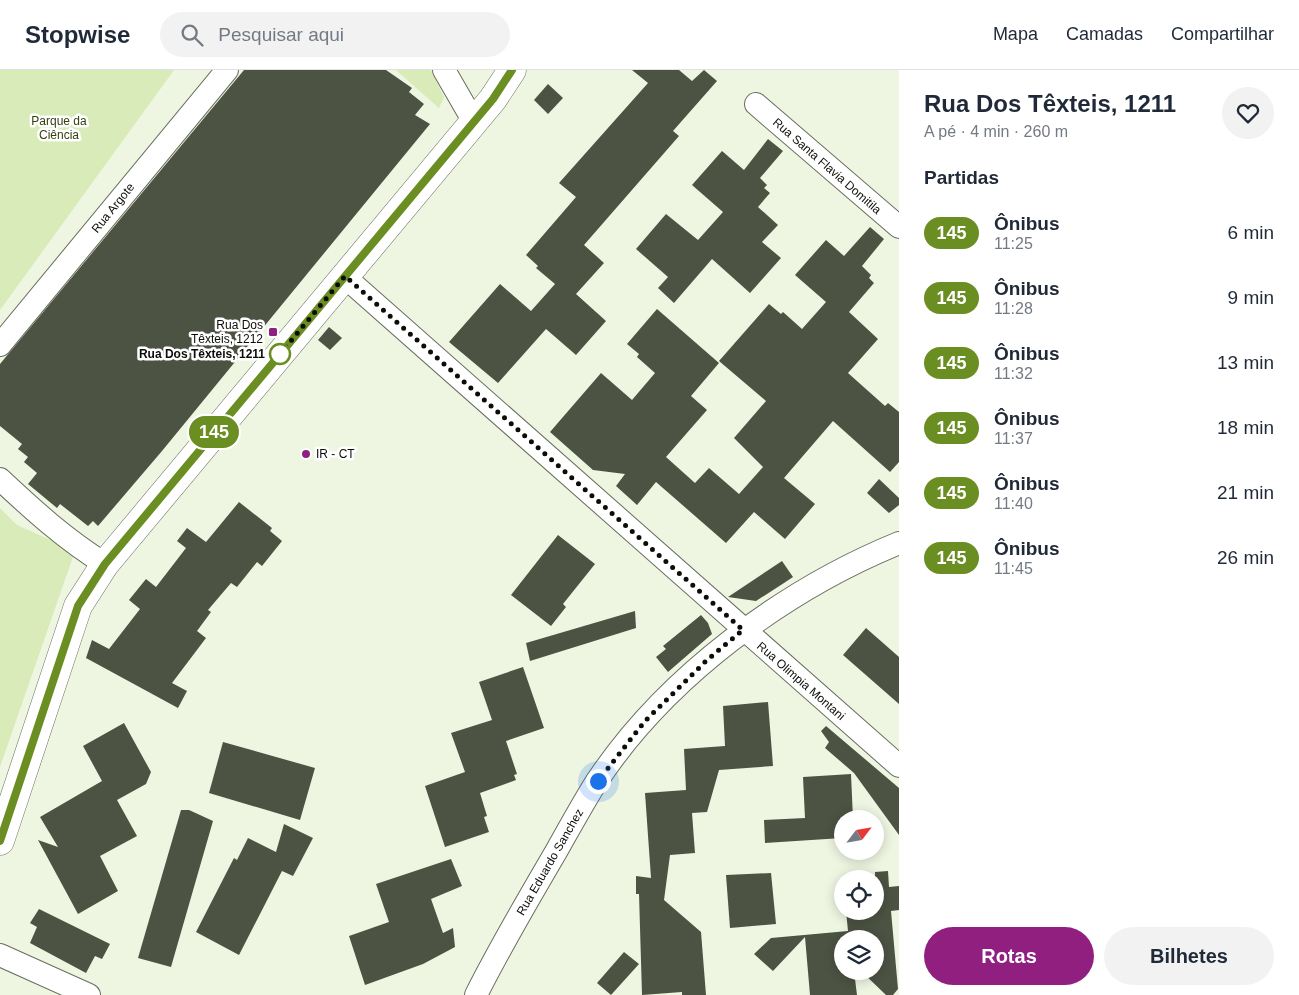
<!DOCTYPE html>
<html lang="pt">
<head>
<meta charset="utf-8">
<style>
  body { margin:0; font-family:Helvetica,sans-serif; background:#f2f2f3; color:#1f2937; height:100vh; display:flex; flex-direction:column; font-size:19px; white-space:nowrap }
  * { box-sizing:border-box; margin:0 }
  p { font-size:16px; color:#747a83 }
  .icon { flex:none; width:28px; height:28px; fill:none; stroke:currentColor; stroke-width:2; stroke-linecap:round; stroke-linejoin:round }
  .map { position:relative; flex:1; overflow:hidden }
  .panel { display:flex; flex-direction:column; background:#fff; width:400px }
  .panel>* { flex:none }
  .badge { padding:0 10px; border-radius:16px; font-size:18px; line-height:32px }
  .needle { width:32px; rotate:59deg }
  .tools { position:absolute; left:834px; top:740px; display:grid; gap:10px }
  .tools a { display:grid; place-items:center; width:50px; height:50px; border-radius:50%; background:#fff; box-shadow:0 2px 12px #0003; font-size:25px }
  .you { position:absolute; width:25px; height:25px; margin:-12px; border:4px solid #fff; border-radius:50%; background:#1a73e8; box-shadow:0 0 0 8px #1a73e833 }
  .map>.badge { position:absolute; translate:-50% -50%; box-shadow:0 0 0 2px #fff }
  h2 { padding:0 25px; font-size:19px; line-height:45px }
  .round { display:grid; place-items:center; flex:none; width:52px; height:52px; border-radius:26px; background:#f2f2f3 }
  .headline { display:flex; align-items:center; justify-content:space-between; height:85px; padding:0 25px }
  h1 { font-size:24px; font-weight:700; line-height:38px }
  .primary-button { display:flex; gap:10px; margin-top:auto; padding:10px 25px }
  .primary-button a { flex:1; height:58px; border-radius:30px; background:#901f80; color:#fff; font-size:20px; font-weight:700; line-height:58px; text-align:center }
  .primary-button a+a { background:#f2f2f3; color:#1f2937 }
  ul { padding:0; list-style:none }
  li { display:flex; align-items:center; gap:15px; height:65px; padding:0 25px }
  li div { flex:1 }
  li b { display:block; font-size:19px }
  li em { font-style:normal }
  li .badge { min-width:55px; font-weight:700; text-align:center }
  header { display:flex; align-items:center; gap:30px; box-sizing:border-box; height:70px; padding:0 25px; background:#fff; border-bottom:1px solid #e0e1e3 }
  header strong { font-size:24px }
  nav { display:flex; gap:28px; margin-inline-start:auto; font-size:18px }
  .search { width:350px; height:45px; background:#f2f2f3; display:flex; align-items:center; gap:12px; box-sizing:border-box; padding:0 18px; border-radius:28px; color:#747a83; font-size:19px }
  main { display:flex; flex:1; min-height:0 }
  .map>svg:first-child { display:block }
  .green { fill:#d8ebb8 }
  .building { fill:#4d5343 }
  .lines { fill:none; stroke-linecap:round; stroke-linejoin:round }
  .minor-casing { stroke:#676e5d; stroke-width:24 }
  .secondary-casing { stroke:#676e5d; stroke-width:29 }
  .minor { stroke:#fff; stroke-width:22 }
  .secondary { stroke:#fff; stroke-width:28 }
  .line-casing { stroke:#fff; stroke-width:11 }
  .line { stroke:#6b8e23; stroke-width:8 }
  .walk { stroke:#0b0e08; stroke-width:5; stroke-dasharray:0 9 }
  .poi-dot { fill:#901f80; stroke:#fff; stroke-width:2 }
  .stop-dot { fill:#fff; stroke:#6b8e23; stroke-width:2.5 }
  .labels { text-anchor:middle; stroke-width:5; stroke-linejoin:round; paint-order:stroke }
  .park-label { font-size:12px; fill:#32410f; stroke:#fff }
  .street-label { font-size:12px; fill:#0b0e08; stroke:#fff }
  .poi-label { font-size:12px; fill:#0b0e08; stroke:#fff; text-anchor:end }
  .stop-label { font-size:12px; font-weight:bold; fill:#0b0e08; stroke:#fff; text-anchor:end }
</style>
</head>
<body>
<header>
<strong>Stopwise</strong>
<div class="search"><svg class="icon" aria-label="search" viewBox="0 0 24 24"><circle cx="10" cy="10" r="6"/><path d="M15 15l6 6"/></svg>Pesquisar aqui</div>
<nav><a>Mapa</a><a>Camadas</a><a>Compartilhar</a></nav>
</header>
<main>
<div class="map">
<svg width="899" height="925" viewBox="0 0 899 925">
  <rect width="100%" height="100%" fill="#eef6e2"/>
  <g class="green">
    <polygon points="0,0 174,0 0,240"/>
    <polygon points="396,0 431,0 444,27 439,38"/>
    <polygon points="0,438 17,455 75,481 0,697"/>
  </g>
  <g class="building">
    <polygon points="244,0 386,0 412,18 409,22 424,34 415,45 430,54 162,381 98,456 93,451 88,456 60,434 57,438 28,414 37,403 24,392 28,387 18,379 22,374 0,356 0,294"/>
    <polygon points="632,0 679,0 692,11 704,0 717,11 673,61 679,66 584,175 604,193 576,224 606,251 576,285 546,259 498,313 449,272 500,214 531,241 555,214 536,198 538,196 526,185 576,127 559,113 648,13"/>
    <polygon points="548,14 563,28 548,44 534,30"/>
    <polygon points="768,69 783,81 760,108 767,115 764,118 770,123 758,137 778,155 762,172 781,188 750,223 712,189 674,233 658,218 668,207 636,179 666,144 698,170 723,142 692,115 722,81 744,100"/>
    <polygon points="870,157 884,169 862,196 871,205 869,208 874,213 849,242 878,269 848,303 885,336 888,333 899,342 899,392 890,402 833,351 784,408 815,434 785,469 754,442 726,473 656,412 637,435 616,416 625,404 593,400 550,362 601,303 632,330 655,303 637,287 639,284 627,274 657,239 719,293 691,326 707,340 666,387 695,413 709,398 739,424 763,397 734,368 766,331 719,291 769,234 781,244 783,242 802,259 826,232 795,205 826,170 844,186"/>
    <polygon points="329,257 342,268 330,280 318,270"/>
    <polygon points="879,409 899,428 899,435 889,443 867,423"/>
    <polygon points="239,432 272,458 270,461 282,471 262,496 257,492 237,517 231,513 208,540 211,542 197,561 206,568 172,613 187,621 178,638 86,588 92,570 109,579 140,539 129,530 146,509 156,517 186,478 177,471 187,458 206,472"/>
    <polygon points="558,465 595,494 563,534 566,537 551,556 511,525"/>
    <polygon points="782,491 793,507 784,513 756,531 728,527"/>
    <polygon points="635,541 636,558 530,591 526,573"/>
    <polygon points="701,545 708,553 712,564 668,602 656,587 666,579 663,576"/>
    <polygon points="866,558 899,587 899,634 843,585"/>
    <polygon points="523,597 544,658 506,671 517,704 514,705 516,710 480,723 487,746 484,747 489,762 445,777 425,716 465,702 451,663 492,650 479,612"/>
    <polygon points="768,632 773,696 719,700 707,742 692,743 695,783 670,785 664,830 701,862 706,925 682,925 682,922 642,925 639,824 636,824 636,806 651,808 645,723 686,720 684,679 725,676 723,636"/>
    <polygon points="124,653 151,702 146,714 117,730 137,766 100,786 118,821 78,844 38,770 58,777 40,747 102,711 83,676"/>
    <polygon points="826,656 899,718 899,765 854,703 825,678 829,672 821,661"/>
    <polygon points="223,672 315,698 300,750 209,723"/>
    <polygon points="851,704 853,749 842,749 842,768 765,773 764,750 805,748 803,707"/>
    <polygon points="181,740 189,740 213,751 171,897 138,888"/>
    <polygon points="284,754 313,768 293,806 282,801 239,885 196,862 234,788 237,790 248,768 276,782"/>
    <polygon points="451,789 462,816 431,829 443,863 453,858 455,877 423,894 365,915 349,866 389,852 376,814"/>
    <polygon points="888,801 889,817 899,816 899,840 891,841 898,919 893,925 886,925 861,901 875,901 875,869 842,869 842,901 854,901 857,925 810,925 805,867 773,901 754,884 771,868 848,861 846,841 875,841 875,802"/>
    <polygon points="771,803 776,854 730,858 726,805"/>
    <polygon points="39,839 110,874 102,889 95,886 86,903 30,873 37,857 30,853"/>
    <polygon points="624,882 639,894 611,925 597,913"/>
  </g>
  <g class="lines">
    <g class="minor-casing">
      <g id="minor">
        <polyline points="444,0 474,52"/>
        <polyline points="756,34 899,157"/>
        <polyline points="345,207 899,696"/>
        <polyline points="0,275 227,0"/>
        <path d="M0,409c33,31 66,61 105,85"/>
        <polyline points="0,885 89,925"/>
        <path d="M476,925c25,-50 53,-97 81,-145 13,-23 26,-47 40,-69 69,-104 187,-191 302,-238"/>
      </g>
    </g>
    <g class="secondary-casing">
      <polyline id="secondary" points="0,771 78,536 105,494 493,29 512,0"/>
    </g>
    <use href="#minor" class="minor"/>
    <use href="#secondary" class="secondary"/>
  </g>
  <g class="lines">
    <g class="line-casing">
      <polyline id="line" points="0,771 78,536 105,494 493,29 512,0"/>
    </g>
    <use href="#line" class="line"/>
    <polyline class="walk" points="280,284 345,206 743,560 707,590 645,651 598,711"/>
  </g>
  <g class="poi-dot">
    <rect x="268" y="257" width="10" height="10" rx="2.5"/>
    <circle cx="306" cy="384" r="5"/>
  </g>
  <circle class="stop-dot" cx="280" cy="284" r="10"/>
  <g class="labels">
    <g class="park-label">
      <text x="59" y="55">Parque da<tspan x="59" dy="14">Ciência</tspan></text>
    </g>
    <g class="street-label">
      <text transform="translate(827 96) rotate(41)" y="4">Rua Santa Flavia Domitila</text>
      <text transform="translate(113 138) rotate(-51)" y="4">Rua Argote</text>
      <text transform="translate(801 611) rotate(41)" y="4">Rua Olimpia Montani</text>
      <text transform="translate(550 792) rotate(-60)" y="4">Rua Eduardo Sanchez</text>
    </g>
    <g class="poi-label">
      <text x="263" y="259">Rua Dos<tspan x="263" dy="14">Têxteis, 1212</tspan></text>
      <text x="316" y="388" text-anchor="start">IR - CT</text>
    </g>
    <g class="stop-label">
      <text x="265" y="288">Rua Dos Têxteis, 1211</text>
    </g>
  </g>
</svg>
<div class="tools">
<a><svg class="needle" viewBox="-14 -14 28 28"><path d="M0-13l5 13h-10z" fill="#e53935"/><path d="M0 13l5-13h-10z" fill="#747a83"/></svg></a>
<a><svg class="icon" aria-label="locate" viewBox="0 0 24 24"><circle cx="12" cy="12" r="6"/><path d="M12 2v4M12 18v4M2 12h4M18 12h4"/></svg></a>
<a><svg class="icon" aria-label="layers" viewBox="0 0 24 24"><path d="M12 4l9 5-9 5-9-5zM3 14l9 5 9-5"/></svg></a>
</div>
<div class="you" style="left:598px;top:711px"></div>
<b class="badge" style="left:214px;top:362px;background:#6b8e23;color:#fff">145</b>
</div>
<section class="panel">
<div class="headline"><div><h1>Rua Dos Têxteis, 1211</h1><p>A pé · 4 min · 260 m</p></div><a class="round"><svg class="icon" aria-label="heart" viewBox="0 0 24 24"><path d="M12 20l-8-8c-3-5 5-10 8-4 3-6 11-1 8 4z"/></svg></a></div>
<h2>Partidas</h2>
<ul>
<li><span class="badge" style="background:#6b8e23;color:#fff">145</span><div><b>Ônibus</b><p>11:25</p></div><em>6 min</em></li>
<li><span class="badge" style="background:#6b8e23;color:#fff">145</span><div><b>Ônibus</b><p>11:28</p></div><em>9 min</em></li>
<li><span class="badge" style="background:#6b8e23;color:#fff">145</span><div><b>Ônibus</b><p>11:32</p></div><em>13 min</em></li>
<li><span class="badge" style="background:#6b8e23;color:#fff">145</span><div><b>Ônibus</b><p>11:37</p></div><em>18 min</em></li>
<li><span class="badge" style="background:#6b8e23;color:#fff">145</span><div><b>Ônibus</b><p>11:40</p></div><em>21 min</em></li>
<li><span class="badge" style="background:#6b8e23;color:#fff">145</span><div><b>Ônibus</b><p>11:45</p></div><em>26 min</em></li>
</ul>
<div class="primary-button"><a>Rotas</a><a>Bilhetes</a></div>
</section>
</main>
</body>
</html>
